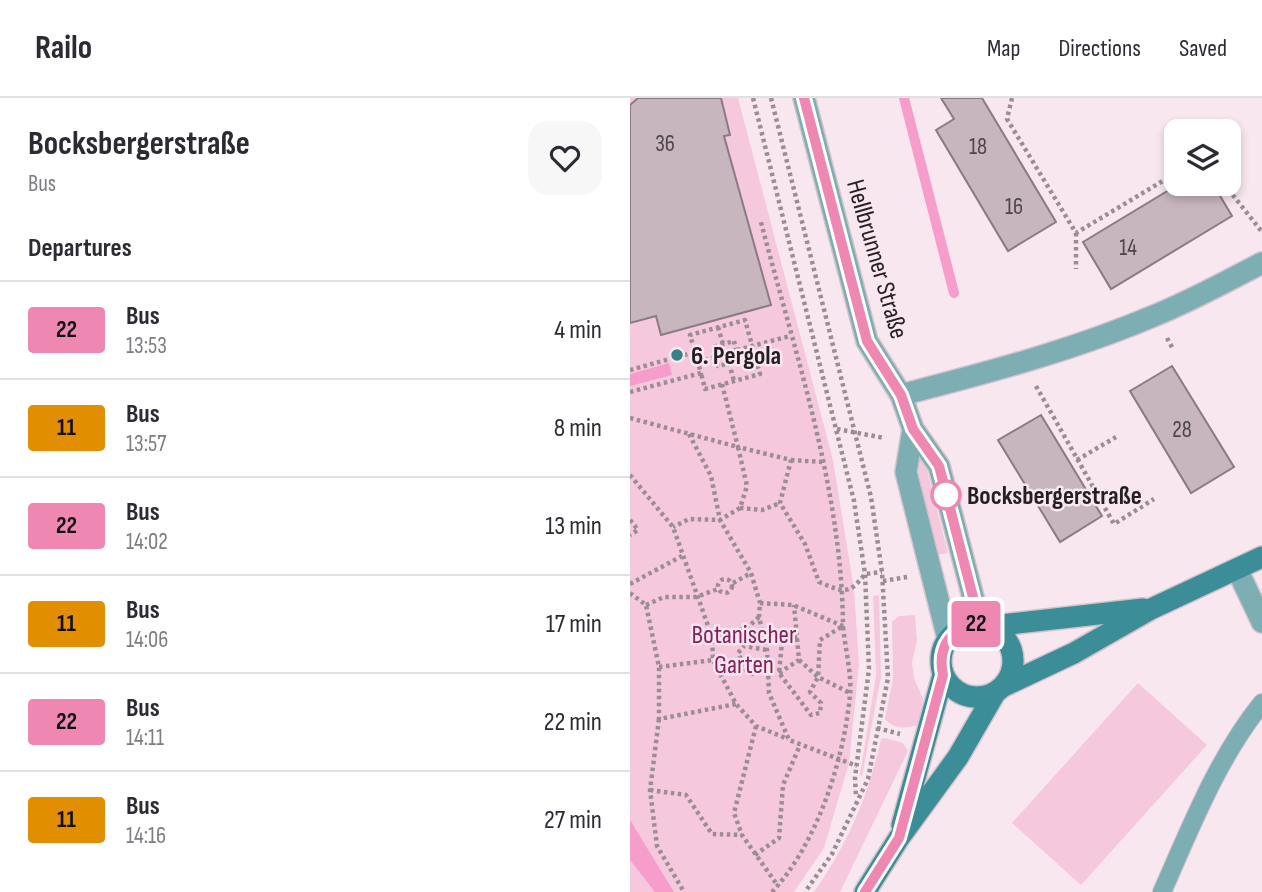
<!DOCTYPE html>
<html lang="en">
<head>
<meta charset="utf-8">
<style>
  body { margin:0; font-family:"Sofia Sans Condensed",sans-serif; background:#f7f7f7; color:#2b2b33; height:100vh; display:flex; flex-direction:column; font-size:26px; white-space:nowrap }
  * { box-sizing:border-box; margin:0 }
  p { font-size:23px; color:#7c7c81 }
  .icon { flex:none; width:38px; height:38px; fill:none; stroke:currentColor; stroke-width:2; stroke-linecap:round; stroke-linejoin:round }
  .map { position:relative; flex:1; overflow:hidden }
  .sheet { display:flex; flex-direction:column; background:#fff; width:630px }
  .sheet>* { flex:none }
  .badge { padding:0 14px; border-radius:5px; font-size:24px; line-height:46px }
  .tools { position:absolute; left:534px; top:21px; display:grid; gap:14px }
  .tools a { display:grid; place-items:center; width:77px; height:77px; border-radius:14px; background:#fff; box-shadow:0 4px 10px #0003; font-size:35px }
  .map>.badge { position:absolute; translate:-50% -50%; box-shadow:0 0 0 4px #fff }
  h2 { padding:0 28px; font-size:26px; line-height:63px }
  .round { display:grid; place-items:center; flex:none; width:74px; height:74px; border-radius:21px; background:#f7f7f7 }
  .headline { display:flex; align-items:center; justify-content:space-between; height:119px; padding:0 28px }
  h1 { font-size:33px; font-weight:700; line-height:52px }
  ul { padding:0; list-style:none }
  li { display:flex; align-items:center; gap:21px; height:98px; padding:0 28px; border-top:2px solid #e1e1e2 }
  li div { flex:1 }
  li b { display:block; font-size:26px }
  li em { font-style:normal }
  li .badge { min-width:77px; font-weight:700; text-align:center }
  header { display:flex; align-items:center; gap:42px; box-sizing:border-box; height:98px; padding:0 35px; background:#fff; border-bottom:2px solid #e1e1e2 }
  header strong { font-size:33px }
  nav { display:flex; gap:38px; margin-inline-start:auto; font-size:24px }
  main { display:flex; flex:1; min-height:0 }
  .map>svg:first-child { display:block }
  .green { fill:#f6c8de }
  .water { fill:#f69dcb }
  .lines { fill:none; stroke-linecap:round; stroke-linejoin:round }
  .stream { stroke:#f69dcb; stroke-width:10 }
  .building { fill:#c7b6be; stroke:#8a7b82; stroke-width:2 }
  .lane-casing { stroke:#d2c3ca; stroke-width:20 }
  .street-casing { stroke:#d2c3ca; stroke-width:24 }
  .secondary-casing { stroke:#d2c3ca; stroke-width:24 }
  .path { stroke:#9a8e93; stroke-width:4.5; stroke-dasharray:3.5 3.5; stroke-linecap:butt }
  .lane { stroke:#7caeb3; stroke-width:18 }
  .street { stroke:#7caeb3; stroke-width:21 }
  .secondary { stroke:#3b8e97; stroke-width:21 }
  .line-casing { stroke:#fff; stroke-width:16 }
  .line { stroke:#ee87b2; stroke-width:10 }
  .poi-dot { fill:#388087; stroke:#f8e7ef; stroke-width:2.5 }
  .stop-dot { fill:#fff; stroke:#ee87b2; stroke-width:3.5 }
  .labels { text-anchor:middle; stroke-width:5; stroke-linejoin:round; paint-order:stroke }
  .number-label { font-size:23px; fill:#4e4549 }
  .street-label { font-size:26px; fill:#251f22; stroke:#f8e7ef }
  .poi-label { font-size:26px; font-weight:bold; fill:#251f22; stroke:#f8e7ef; text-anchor:start }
  .stop-label { font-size:26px; font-weight:bold; fill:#251f22; stroke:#f8e7ef; text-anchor:start }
  .park-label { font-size:26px; fill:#85205d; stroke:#f8e7ef }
</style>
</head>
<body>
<header>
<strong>Railo</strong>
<nav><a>Map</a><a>Directions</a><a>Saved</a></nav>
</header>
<main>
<section class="sheet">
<div class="headline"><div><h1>Bocksbergerstraße</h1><p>Bus</p></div><a class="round"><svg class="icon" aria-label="heart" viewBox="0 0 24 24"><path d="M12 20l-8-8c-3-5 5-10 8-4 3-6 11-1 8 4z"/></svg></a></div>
<h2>Departures</h2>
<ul>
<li><span class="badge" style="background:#ee87b2;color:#111">22</span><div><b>Bus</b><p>13:53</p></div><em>4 min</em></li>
<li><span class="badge" style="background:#e18e00;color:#111">11</span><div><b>Bus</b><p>13:57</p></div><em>8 min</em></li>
<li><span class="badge" style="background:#ee87b2;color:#111">22</span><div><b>Bus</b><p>14:02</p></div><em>13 min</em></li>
<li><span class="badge" style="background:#e18e00;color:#111">11</span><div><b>Bus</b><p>14:06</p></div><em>17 min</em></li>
<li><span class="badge" style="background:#ee87b2;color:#111">22</span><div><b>Bus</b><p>14:11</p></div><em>22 min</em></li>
<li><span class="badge" style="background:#e18e00;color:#111">11</span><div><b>Bus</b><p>14:16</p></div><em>27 min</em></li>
</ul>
</section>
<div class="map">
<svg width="632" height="794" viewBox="0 0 632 794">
  <rect width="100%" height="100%" fill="#f8e7ef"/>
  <g class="green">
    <polygon points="0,0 108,0 203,362 224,491 229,566 219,665 194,750 164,794 0,794"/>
    <polygon points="294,360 318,455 307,457 287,367 287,363"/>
    <polygon points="249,497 251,579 232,678 230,677 246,577 243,498"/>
    <path d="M285,517l2,26 -5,21 2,16 9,21 -5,26c-12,4 -24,4 -33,-6l8,-41 -1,-56 7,-6z"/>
    <polygon points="508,585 577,647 451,787 382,725"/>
    <path d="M255,640l18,5 5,8 -68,141h-26c33,-47 55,-97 67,-153z"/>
  </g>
  <g class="water">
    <polygon points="39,265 42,277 0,288 0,276"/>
    <polygon points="0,722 44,794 25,794 0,762"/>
  </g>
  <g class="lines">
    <polyline class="stream" points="274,0 324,195"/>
  </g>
  <g class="building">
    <polygon points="8,0 91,0 100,37 94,38 141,207 31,237 26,218 0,225 0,7"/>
    <polygon points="311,0 352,0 426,124 378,153 306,32 324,21"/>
    <polygon points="549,86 583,86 602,118 481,191 453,144"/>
    <polygon points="542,268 604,369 561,395 500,293"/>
    <polygon points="411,317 472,418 430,444 368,342"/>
  </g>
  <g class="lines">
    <g class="lane-casing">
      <path id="lane" d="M532,794c29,-65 55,-133 100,-189"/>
    </g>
    <g class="street-casing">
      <g id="street">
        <polyline points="174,0 237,243 271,297 283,331 309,368 350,526"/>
        <path d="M271,297c85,-22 169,-44 250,-78 38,-15 74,-35 111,-54"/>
        <polyline points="283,331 276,374 318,541"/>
        <polyline points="607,471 632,524"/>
      </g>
    </g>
    <g class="secondary-casing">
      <g id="secondary">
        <circle cx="347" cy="563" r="36"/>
        <polyline points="362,528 513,511"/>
        <polyline points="374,588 444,555 521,511 632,459"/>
        <polyline points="272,727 313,577"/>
        <polyline points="235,794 269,740 328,659 365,595"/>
      </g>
    </g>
    <g class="path">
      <polyline points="123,0 224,403 235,476 239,571 225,680 226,699"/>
      <polyline points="141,0 241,399 252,474 258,580 238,681 202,756 175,794"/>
      <polyline points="382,0 377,21 446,135 546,75"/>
      <polyline points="594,86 632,134"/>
      <polyline points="446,135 446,171"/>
      <polyline points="88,229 93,246"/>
      <polyline points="537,240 543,251"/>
      <polygon points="104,243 109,263 88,268 83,249"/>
      <polyline points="107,252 160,238"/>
      <polyline points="68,264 86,259"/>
      <polyline points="99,265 104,283"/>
      <polyline points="0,272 65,254"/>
      <path d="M92,286l16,63 53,13 -11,43 25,41 14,38c25,10 29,14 46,-8l17,-2"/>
      <polyline points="406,288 484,426 524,401"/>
      <polyline points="0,294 71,275 60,237 115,222 130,276 75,291 71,275"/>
      <polyline points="0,320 108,349 117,388 110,410 90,422 59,421 43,429"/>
      <polyline points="207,331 254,340"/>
      <polyline points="59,336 81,378 90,422 121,475 130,505 129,519 137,552 139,595 159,642 227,668"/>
      <polyline points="161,362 192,364"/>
      <polyline points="447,362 486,339"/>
      <polyline points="0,377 43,429 82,539"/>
      <polyline points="110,410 132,412 150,405"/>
      <polyline points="0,422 8,432 0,437"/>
      <circle cx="95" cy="488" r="7"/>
      <polyline points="253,483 277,479"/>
      <polyline points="103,485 121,475"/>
      <polyline points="0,486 52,458"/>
      <polyline points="0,495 16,507 29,569 29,621 106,606"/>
      <path d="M130,505l33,2 50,21c-1,-137 -48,-272 -82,-404"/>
      <polyline points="16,507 34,499 66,499 88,491"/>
      <polyline points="129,519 117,530 82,539 83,562 106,606 126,628 158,641"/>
      <polyline points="169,562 188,579 220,595"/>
      <polyline points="29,569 83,562"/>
      <polyline points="136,570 122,576 117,574 108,555 114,548 137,552"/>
      <polyline points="149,575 169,562 164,507"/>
      <polyline points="29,621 20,692 27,748 54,794"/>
      <polyline points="126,628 104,715 112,737 148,788"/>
      <polyline points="247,630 270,636"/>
      <polyline points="20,692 56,697 82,736 112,737"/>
      <polyline points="125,757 149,740 153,687 170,647"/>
      <path d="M142,794c45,-48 72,-132 78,-197 2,-21 -5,-47 -7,-69l-23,14 -2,37 -8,15 11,11 -1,10 -9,2 -32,-42 3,-31 16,-5"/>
    </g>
    <use href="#lane" class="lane"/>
    <use href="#street" class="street"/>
    <use href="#secondary" class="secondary"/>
  </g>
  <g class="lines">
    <g class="line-casing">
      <path id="line" d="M174,0l63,243 34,54 12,34 26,37 41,158c-29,3 -43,22 -37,51l-44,163 -34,54"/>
    </g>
    <use href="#line" class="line"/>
  </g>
  <circle class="poi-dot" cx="47" cy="257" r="7"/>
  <circle class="stop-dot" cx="316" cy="397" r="14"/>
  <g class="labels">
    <g class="number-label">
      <text x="35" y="53">36</text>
      <text x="348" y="56">18</text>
      <text x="384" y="116">16</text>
      <text x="498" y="157">14</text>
      <text x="552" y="339">28</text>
    </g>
    <g class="street-label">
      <text transform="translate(248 161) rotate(74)" y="9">Hellbrunner Straße</text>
    </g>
    <g class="poi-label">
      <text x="61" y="266">6. Pergola</text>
    </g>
    <g class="stop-label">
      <text x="337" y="406">Bocksbergerstraße</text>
    </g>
    <g class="park-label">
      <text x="114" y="545">Botanischer<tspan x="114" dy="30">Garten</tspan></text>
    </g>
  </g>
</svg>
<div class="tools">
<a><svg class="icon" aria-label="layers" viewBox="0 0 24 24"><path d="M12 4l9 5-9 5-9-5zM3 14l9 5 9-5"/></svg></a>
</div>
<b class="badge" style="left:346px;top:526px;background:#ee87b2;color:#111">22</b>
</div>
</main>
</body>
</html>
